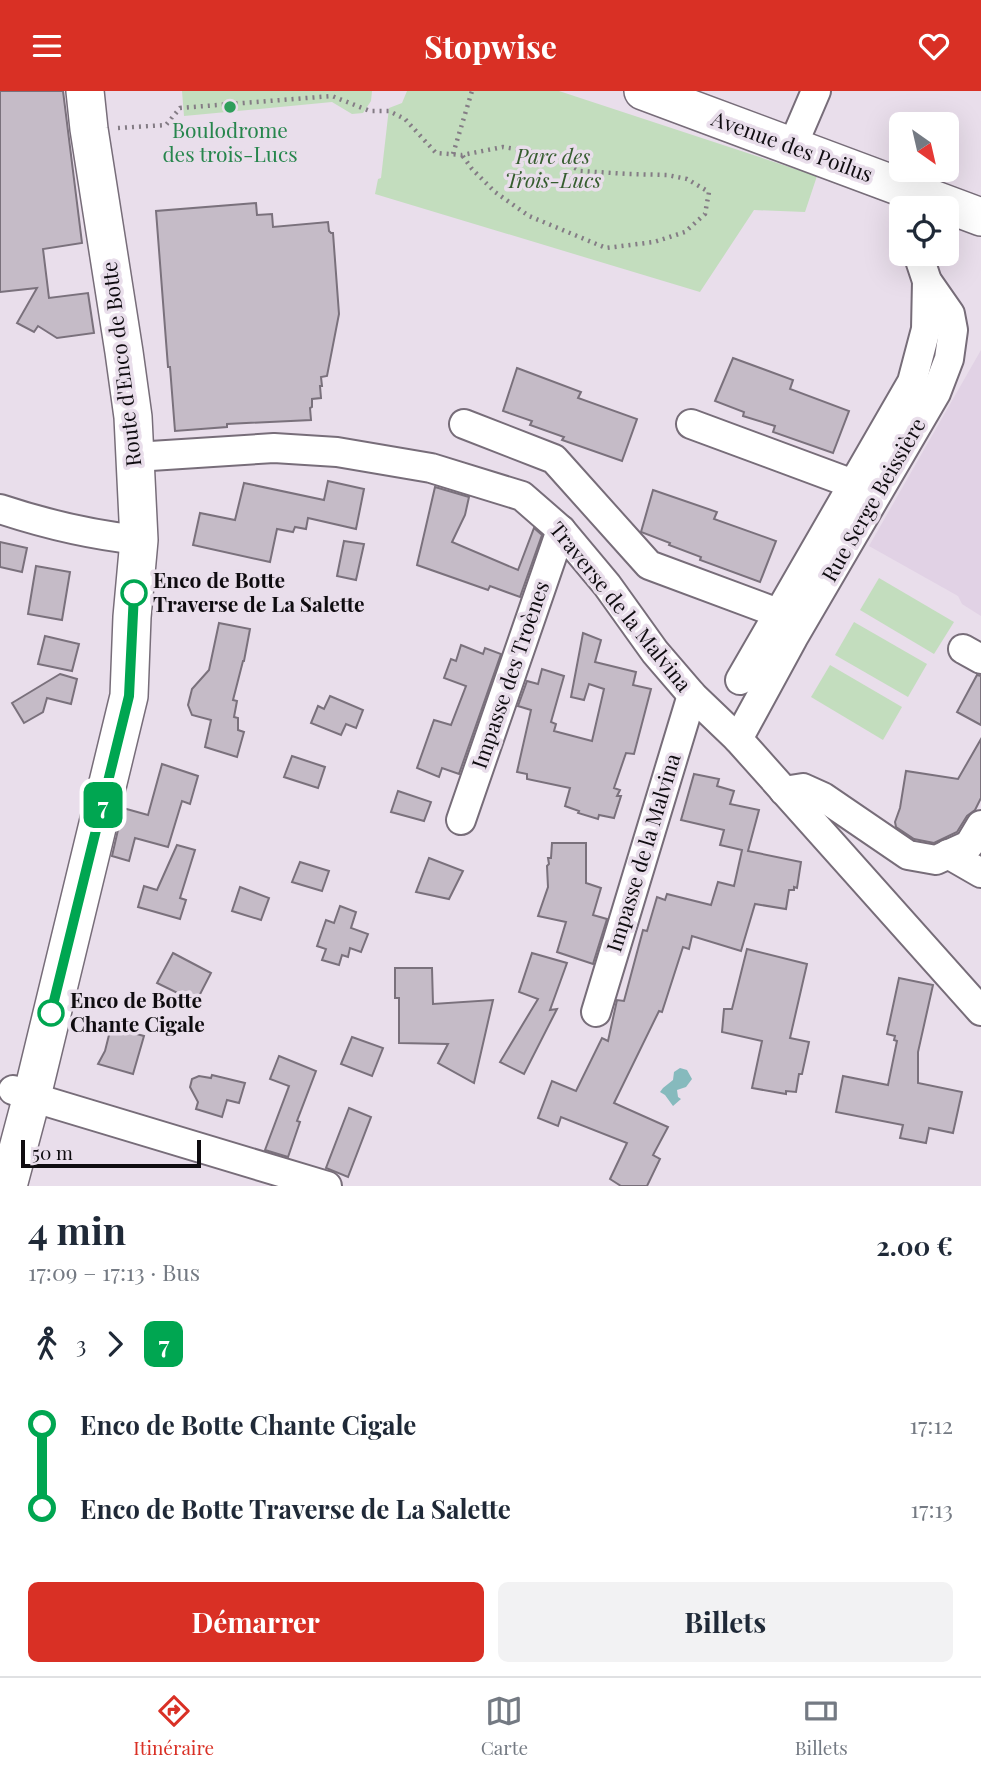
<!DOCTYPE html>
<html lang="fr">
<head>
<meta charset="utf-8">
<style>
  body { margin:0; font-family:"Playfair Display",serif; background:#f2f2f3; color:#1f2937; height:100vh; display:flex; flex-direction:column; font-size:26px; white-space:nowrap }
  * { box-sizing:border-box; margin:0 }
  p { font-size:23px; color:#747a83 }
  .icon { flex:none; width:38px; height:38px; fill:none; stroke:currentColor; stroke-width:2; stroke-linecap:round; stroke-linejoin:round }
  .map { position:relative; height:1095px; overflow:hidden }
  .drawer { display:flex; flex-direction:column; background:#fff; flex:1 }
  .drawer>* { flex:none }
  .badge { padding:0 14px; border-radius:10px; font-size:24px; line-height:46px }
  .needle { width:46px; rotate:146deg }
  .fabs { position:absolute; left:889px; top:21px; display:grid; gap:14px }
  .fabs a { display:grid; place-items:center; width:70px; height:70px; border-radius:10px; background:#fff; box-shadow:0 7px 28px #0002; font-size:35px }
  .scale { position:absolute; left:21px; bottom:18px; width:180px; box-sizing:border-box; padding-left:7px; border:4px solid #0f0c10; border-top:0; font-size:19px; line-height:24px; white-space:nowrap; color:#0f0c10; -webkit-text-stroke:5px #e9deeb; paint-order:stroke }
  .map>.badge { position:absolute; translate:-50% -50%; box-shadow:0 0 0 4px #fff }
  .legs { display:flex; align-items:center; gap:10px; height:77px; padding:0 28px; font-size:23px }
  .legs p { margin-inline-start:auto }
  .head { display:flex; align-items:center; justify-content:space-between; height:119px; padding:0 28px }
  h1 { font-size:38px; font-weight:700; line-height:52px }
  .action { display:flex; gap:14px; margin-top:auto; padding:14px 28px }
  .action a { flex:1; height:80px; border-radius:10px; background:#d93025; color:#fff; font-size:28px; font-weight:700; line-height:80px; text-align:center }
  .action a+a { background:#f2f2f3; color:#1f2937 }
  ul { padding:0 28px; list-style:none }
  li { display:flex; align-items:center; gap:24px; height:84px; font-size:26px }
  li i { display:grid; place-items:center; width:10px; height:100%; margin:0 9px; background:currentColor }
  li i::after { content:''; width:18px; height:18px; margin:-9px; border:5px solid; border-radius:50%; background:#fff }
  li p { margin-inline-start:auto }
  li:first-child i { background:linear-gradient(#0000 50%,currentColor 0) }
  li:last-child i { background:linear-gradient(currentColor 50%,#0000 0) }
  header { display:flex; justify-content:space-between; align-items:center; height:91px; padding:0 28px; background:#d93025; color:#fff; font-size:32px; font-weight:700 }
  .tab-bar { display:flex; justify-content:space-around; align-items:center; height:98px; border-top:2px solid #e0e1e3; background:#fff; font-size:19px; color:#747a83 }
  .tab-bar a { display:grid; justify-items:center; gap:4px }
  .tab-bar .selected { color:#d93025 }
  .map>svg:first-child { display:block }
  .built { fill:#e1d2e5 }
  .green { fill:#c3ddbe }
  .water { fill:#86babd }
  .building { fill:#c5bbc7; stroke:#7a717c; stroke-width:2 }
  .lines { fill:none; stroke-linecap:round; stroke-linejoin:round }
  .minor-casing { stroke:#776d79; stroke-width:32 }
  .major-casing { stroke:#776d79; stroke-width:40 }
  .path { stroke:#847c85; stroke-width:4.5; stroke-dasharray:2 5; stroke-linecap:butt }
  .minor { stroke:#fff; stroke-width:28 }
  .major { stroke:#fff; stroke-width:37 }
  .line-1-casing { stroke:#fff; stroke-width:16 }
  .line-1 { stroke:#00a651; stroke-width:10 }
  .leisure-dot { fill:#2e9e5b; stroke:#e9deeb; stroke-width:2.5 }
  .stop-1-dot { fill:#fff; stroke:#00a651; stroke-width:3.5 }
  .labels { text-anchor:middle; stroke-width:7; stroke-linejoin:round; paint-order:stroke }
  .leisure-label { font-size:21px; fill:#27864d; stroke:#e9deeb }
  .street-label { font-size:21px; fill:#0f0c10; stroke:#e9deeb }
  .park-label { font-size:21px; font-style:italic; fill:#365d2f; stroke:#e9deeb }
  .stop-label { font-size:21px; font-weight:bold; fill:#0f0c10; stroke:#e9deeb; text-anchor:start }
</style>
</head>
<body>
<header><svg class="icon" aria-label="menu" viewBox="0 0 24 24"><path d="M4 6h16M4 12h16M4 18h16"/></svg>Stopwise<svg class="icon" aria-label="heart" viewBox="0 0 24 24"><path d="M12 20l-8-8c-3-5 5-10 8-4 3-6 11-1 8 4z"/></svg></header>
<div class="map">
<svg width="981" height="1095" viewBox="0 0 981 1095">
  <rect width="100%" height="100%" fill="#e9deeb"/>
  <polygon class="built" points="981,259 981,525 962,513 958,505 869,455"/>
  <g class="green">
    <polygon points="182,0 372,0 371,10 363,22 352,23 332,11 184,25"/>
    <polygon points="407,0 559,0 817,85 805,121 754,119 700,201 375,103 378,88 381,87 389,17 402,12"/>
    <polygon points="879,487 954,531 934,563 860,519"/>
    <polygon points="854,531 927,573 908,606 835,564"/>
    <polygon points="830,574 902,616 883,649 811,606"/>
  </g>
  <polygon class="water" points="680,977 687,979 692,988 686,996 677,999 678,1006 681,1008 673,1015 665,1004 660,1001 663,997 673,989 674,981"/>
  <g class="building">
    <polygon points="0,0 63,0 82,152 43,158 49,207 88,202 94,242 57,247 38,235 34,241 17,232 37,197 0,201"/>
    <polygon points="256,112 257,124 272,123 273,136 328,131 329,140 331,142 333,142 339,223 327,285 321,286 322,295 320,295 321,307 312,308 312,316 310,317 311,329 227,333 227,336 175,340 170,276 168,276 156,120"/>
    <polygon points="733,267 793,289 790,298 849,320 833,362 773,341 775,335 743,325 744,321 715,310"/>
    <polygon points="517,277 581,301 578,307 637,328 622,370 562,349 564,346 530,334 532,330 503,320"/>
    <polygon points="328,390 364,398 356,438 308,427 306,438 295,436 293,441 277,438 270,471 193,454 200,422 235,429 244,392 324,409"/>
    <polygon points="435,396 469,406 465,424 452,451 518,479 534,437 542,444 520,506 490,495 488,499 417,474"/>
    <polygon points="653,399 717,421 714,428 776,450 760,491 700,469 701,466 669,454 670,452 641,441"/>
    <polygon points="344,450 364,453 356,489 337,485"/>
    <polygon points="0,451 27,457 22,481 0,476"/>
    <polygon points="36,475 70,481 62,529 28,523"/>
    <polygon points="219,532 250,538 244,570 243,570 233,609 237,610 234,626 238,627 238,639 244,641 237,666 205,656 211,629 192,624 188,614 192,598 209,579"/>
    <polygon points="583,542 601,549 595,571 636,581 633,594 651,598 634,663 626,662 614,697 620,699 617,705 621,705 614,727 599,724 598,728 578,722 579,720 565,715 570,697 527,688 527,683 517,681 531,619 518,615 527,590 538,593 542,578 564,585 551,631 556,633 554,640 592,650 604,598 589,593 584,609 571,606"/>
    <polygon points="45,545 79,553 72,580 38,573"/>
    <polygon points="461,554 483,563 485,557 501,563 459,683 442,677 439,686 417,677 434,629 451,634 466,595 444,587 451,568 456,570"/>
    <polygon points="60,583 77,588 71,613 47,607 43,621 24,632 12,612"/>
    <polygon points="977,584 981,585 981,634 957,621"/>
    <polygon points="330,605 363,619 356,637 346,633 341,644 311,632 318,615 324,618"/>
    <polygon points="981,648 981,707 975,719 967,725 957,741 934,752 914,748 896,736 895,731 900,717 906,680 958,688"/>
    <polygon points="292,665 325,676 318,697 284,686"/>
    <polygon points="162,673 198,685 190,713 182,710 168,756 135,747 129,770 112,765 123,717 148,724"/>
    <polygon points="694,683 719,688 717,695 734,700 730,713 759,719 748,760 801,771 797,797 794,796 794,799 789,799 786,818 755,813 741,860 692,845 689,858 683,856 662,921 659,920 614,1012 668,1036 653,1064 660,1068 647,1095 621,1095 610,1088 627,1052 561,1026 558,1035 538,1027 552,990 576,1000 602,947 608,950 617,909 624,910 643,839 647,840 657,806 665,809 667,803 711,814 718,791 734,795 742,759 720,754 724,739 681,729"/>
    <polygon points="398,700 431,711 424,730 391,721"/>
    <polygon points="552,752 586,752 586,792 601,797 593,824 607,828 593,873 557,861 566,831 538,825 548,796 547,775 549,773 548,767 551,767"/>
    <polygon points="177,754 195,759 180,807 186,809 180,828 138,816 144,795 157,799"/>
    <polygon points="429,767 463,780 449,808 416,801"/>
    <polygon points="300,771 329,780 322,800 292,791"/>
    <polygon points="240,796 269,807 261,829 232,820"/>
    <polygon points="340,815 356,821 351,837 368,843 361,861 350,857 348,866 342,864 339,874 322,869 326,858 317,855 326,829 334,832"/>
    <polygon points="747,858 807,873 790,947 809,951 802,983 799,983 796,1001 786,1000 786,1003 752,997 762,950 722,941 724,918 732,918"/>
    <polygon points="173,862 211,882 196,911 157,892"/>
    <polygon points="532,862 567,872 550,919 557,918 524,983 500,971 538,908 519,901"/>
    <polygon points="395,877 432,877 433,913 493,909 474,992 438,972 448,953 399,952 399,907 395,907"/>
    <polygon points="899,887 933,894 918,961 918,992 962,1001 953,1042 929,1037 926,1052 900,1047 903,1034 836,1021 843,985 888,994 897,950 894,949 895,945 887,943"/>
    <polygon points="111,936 144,945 133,983 98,973 105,960"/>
    <polygon points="352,946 383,957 372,985 341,973"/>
    <polygon points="279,965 316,980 297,1030 300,1031 288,1066 265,1059 289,995 270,988"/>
    <polygon points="212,984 245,992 239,1012 227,1009 222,1026 196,1018 198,1011 190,996 192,988 199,985 211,987"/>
    <polygon points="349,1017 371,1026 348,1086 326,1077"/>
  </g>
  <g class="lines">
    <g class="minor-casing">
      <g id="minor">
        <polyline points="792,56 816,0"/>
        <polyline points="464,333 554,368 649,474 778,522"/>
        <polyline points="691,333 853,393"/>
        <polyline points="135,366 274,357 337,361 431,377 522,405 561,439 607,494 655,561 692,604 738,648 981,920"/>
        <path d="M0,418c45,15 93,26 139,31"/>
        <polyline points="963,558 981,568"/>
        <polyline points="740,589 912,291 926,238 927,190"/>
        <polyline points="738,648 793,547 936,302 949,268 953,239 950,223 927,190 918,163"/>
        <polyline points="784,700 803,697 823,706 908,764 936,769 969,754 981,734"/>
        <polyline points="461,729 561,439"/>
        <polyline points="948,763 981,782"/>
        <polyline points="596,921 692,604"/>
        <polyline points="13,999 48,1011 327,1095"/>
      </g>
    </g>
    <g class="major-casing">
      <g id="major">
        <polyline points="643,0 981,126"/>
        <polyline points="8,1095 32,1005 129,605 132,526 139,449 133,326 124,261 89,38 85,0"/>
      </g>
    </g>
    <g class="path">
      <polyline points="118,37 166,34 180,17 332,5 370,20 389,20 405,28 436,62 462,64 503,56 554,64 580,80 629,83 667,84 687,88 709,101 705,123 685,141 654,151 606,157 529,125 495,101 472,78 462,64"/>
      <polyline points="453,63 472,0"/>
    </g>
    <use href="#minor" class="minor"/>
    <use href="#major" class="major"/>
  </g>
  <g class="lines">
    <g class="line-1-casing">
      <polyline id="line-1" points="51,922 129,605 134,502"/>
    </g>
    <use href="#line-1" class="line-1"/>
  </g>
  <circle class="leisure-dot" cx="230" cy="16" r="7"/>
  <g class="stop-1-dot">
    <circle cx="134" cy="502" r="12"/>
    <circle cx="51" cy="922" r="12"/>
  </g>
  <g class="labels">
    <g class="leisure-label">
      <text x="230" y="47">Boulodrome<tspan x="230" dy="24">des trois-Lucs</tspan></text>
    </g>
    <g class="street-label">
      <text transform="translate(792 56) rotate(20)" y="7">Avenue des Poilus</text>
      <text transform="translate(122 273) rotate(-97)" y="7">Route d'Enco de Botte</text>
      <text transform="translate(874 409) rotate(-60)" y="7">Rue Serge Beissière</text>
      <text transform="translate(620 516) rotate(51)" y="7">Traverse de la Malvina</text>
      <text transform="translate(511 584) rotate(-71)" y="7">Impasse des Troènes</text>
      <text transform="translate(644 762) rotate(-73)" y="7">Impasse de la Malvina</text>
    </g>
    <g class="park-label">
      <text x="553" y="73">Parc des<tspan x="553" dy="24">Trois-Lucs</tspan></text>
    </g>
    <g class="stop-label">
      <text x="153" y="497">Enco de Botte<tspan x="153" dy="24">Traverse de La Salette</tspan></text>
      <text x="70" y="917">Enco de Botte<tspan x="70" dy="24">Chante Cigale</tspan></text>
    </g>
  </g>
</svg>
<div class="fabs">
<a><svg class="needle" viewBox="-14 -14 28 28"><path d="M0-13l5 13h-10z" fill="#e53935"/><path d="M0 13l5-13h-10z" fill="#747a83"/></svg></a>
<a><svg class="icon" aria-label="locate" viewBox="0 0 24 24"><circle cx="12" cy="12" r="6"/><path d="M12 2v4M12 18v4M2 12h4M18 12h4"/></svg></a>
</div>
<div class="scale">50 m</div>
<b class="badge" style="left:103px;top:714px;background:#00a651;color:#fff">7</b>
</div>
<section class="drawer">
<div class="head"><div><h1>4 min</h1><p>17:09 – 17:13 · Bus</p></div><b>2.00 €</b></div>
<div class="legs"><svg class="icon" aria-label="walk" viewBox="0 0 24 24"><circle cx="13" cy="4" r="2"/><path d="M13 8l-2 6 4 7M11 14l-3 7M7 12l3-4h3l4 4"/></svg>3<svg class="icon" aria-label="forward" viewBox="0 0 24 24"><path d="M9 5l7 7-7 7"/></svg><b class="badge" style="background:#00a651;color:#fff">7</b></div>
<ul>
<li><i style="color:#00a651"></i><b>Enco de Botte Chante Cigale</b><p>17:12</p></li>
<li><i style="color:#00a651"></i><b>Enco de Botte Traverse de La Salette</b><p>17:13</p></li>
</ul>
<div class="action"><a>Démarrer</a><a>Billets</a></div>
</section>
<nav class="tab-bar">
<a class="selected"><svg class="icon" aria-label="directions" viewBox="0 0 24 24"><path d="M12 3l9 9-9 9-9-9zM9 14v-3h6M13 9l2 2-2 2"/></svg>Itinéraire</a>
<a><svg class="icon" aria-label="map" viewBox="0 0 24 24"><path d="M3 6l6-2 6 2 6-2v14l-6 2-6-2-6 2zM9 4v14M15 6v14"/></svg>Carte</a>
<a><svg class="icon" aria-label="tickets" viewBox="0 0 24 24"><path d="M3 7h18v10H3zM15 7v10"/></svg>Billets</a>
</nav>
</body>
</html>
